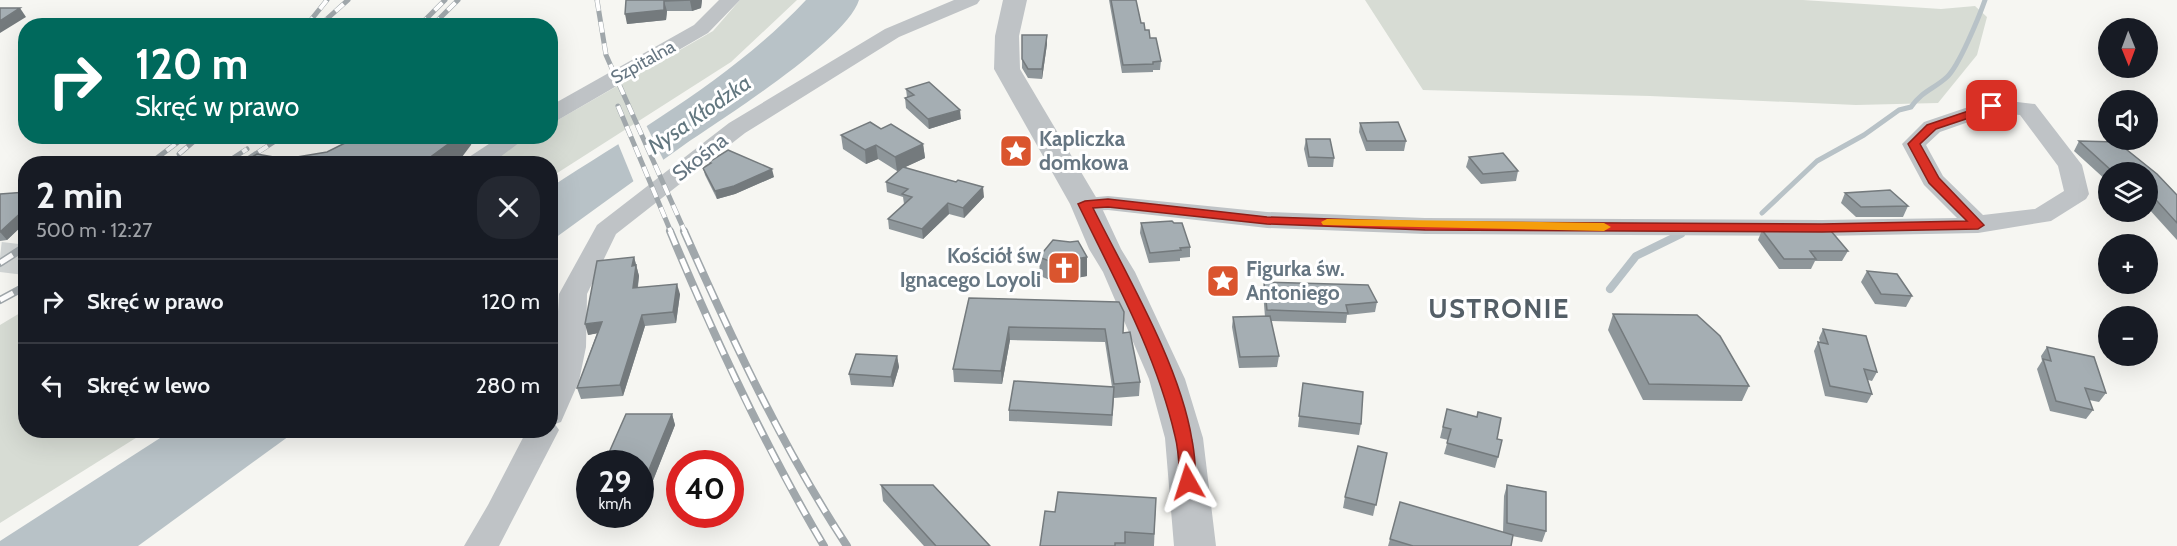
<!DOCTYPE html>
<html lang="pl">
<meta charset="utf-8">
<style>
:root{--surface:#171b24;--page:#242831;--text:#f1f3f6;--muted:#9ea1a6;--line:#363941}
body{margin:0;font-family:Cabin,sans-serif;background:var(--page);color:var(--text);height:100vh;display:flex;flex-direction:column;font-size:22px;white-space:nowrap}
*{box-sizing:border-box;margin:0}
p{font-size:20px;color:var(--muted)}
.icon{flex:none;width:33px;height:33px;fill:none;stroke:currentColor;stroke-width:2;stroke-linecap:round;stroke-linejoin:round}
.map{position:relative;flex:1;overflow:hidden}
.panel{position:absolute;left:18px;top:156px;width:540px;height:282px;display:flex;flex-direction:column;background:var(--surface);border-radius:24px;box-shadow:0 6px 24px #0002}
.panel>*{flex:none}
.guide{position:absolute;left:18px;top:18px;width:540px;height:126px;border-radius:24px;box-shadow:0 6px 24px #0002;background:#00695c;color:#fff;overflow:hidden}
.needle{width:39px;rotate:179deg}
.buttons{position:absolute;left:2098px;top:18px;display:grid;gap:12px}
.buttons a{display:grid;place-items:center;width:60px;height:60px;border-radius:50%;background:var(--surface);box-shadow:0 6px 24px #0002;font-size:30px}
.speed{position:absolute;left:576px;top:450px;display:flex;gap:12px;font-size:30px;font-weight:700;text-align:center}
.speed>*{display:grid;place-content:center;width:78px;height:78px;border-radius:50%;background:var(--surface);box-shadow:0 6px 24px #0002;line-height:1}
.speed small{font-size:15px;font-weight:400}
.speed .limit{border:9px solid #d22;background:#fff;color:#111}
.pin{position:absolute;display:grid;place-items:center;width:51px;height:51px;color:#fff;margin:-26px;border-radius:12px;box-shadow:0 3px 9px #0006}
.me{position:absolute;width:66px;margin:-33px;rotate:354deg;stroke-linejoin:round;filter:drop-shadow(0 0 4px #0008)}
.turn{display:flex;align-items:center;gap:21px;height:126px;padding:0 18px;font-size:27px}
.turn .icon{width:78px;height:78px;stroke-width:2.5}
.turn b{display:block;font-size:42px;line-height:51px}
.round{display:grid;place-items:center;flex:none;width:63px;height:63px;border-radius:24px;background:var(--page)}
.overview{display:flex;align-items:center;justify-content:space-between;height:102px;padding:0 18px}
h1{font-size:36px;font-weight:700;line-height:45px}
ul{padding:0;list-style:none}
li{display:flex;align-items:center;gap:18px;height:84px;padding:0 18px;border-top:2px solid var(--line)}
li div{flex:1}
li b{display:block;font-size:22px}
li em{font-style:normal}
.map>svg:first-child{display:block}
.green{fill:#d7dcd4}
.water{fill:#b8c2c7}
.pier{fill:#f6f6f2}
.lines{fill:none;stroke-linecap:round;stroke-linejoin:round}
.stream-far1{stroke:#b8c2c7;stroke-width:5}
.stream{stroke:#b8c2c7;stroke-width:8}
.minor-tunnel{stroke:#d2d6d6;stroke-width:30;stroke-dasharray:30 15;stroke-linecap:butt}
.minor{fill:#bfc3c6;fill-rule:evenodd}
.tertiary{fill:#bfc3c6;fill-rule:evenodd}
.rail-far1-casing{stroke:#a0a7ab;stroke-width:5}
.rail-casing{stroke:#a0a7ab;stroke-width:8}
.rail-far1{stroke:#fff;stroke-width:4;stroke-dasharray:11;stroke-linecap:butt}
.rail{stroke:#fff;stroke-width:5;stroke-dasharray:15;stroke-linecap:butt}
.wall{fill:#8e969a}
.shaded-wall{fill:#747a7d}
.building{fill:#a5aeb3;stroke:#747a7d;stroke-width:1.5}
.route{fill:#d93025;stroke:#8d1f18;stroke-width:1.5}
.slow{fill:#f59e0b}
.labels{text-anchor:middle;stroke-width:6;stroke-linejoin:round;paint-order:stroke}
.far-street-label{font-size:18px;fill:#667682;stroke:#fff}
.poi-label{font-size:21px;font-weight:bold;fill:#667682;stroke:#fff;text-anchor:start}
.street-label{font-size:21px;fill:#667682;stroke:#fff}
.water-label{font-size:22px;font-style:italic;fill:#62777f;stroke:#fff}
.district-label{font-size:27px;font-weight:bold;letter-spacing:1.5px;fill:#545f67;stroke:#fff}
</style>
<div class="map">
<svg width="2177" height="546" viewBox="0 0 2177 546">
<rect width="100%" height="100%" fill="#f6f6f2"/>
<g class="green">
<path d="M740 0H797L731 62 551 177 550 164H482L529 137 550 136 551 124 713 31Z"/>
<path d="M1365 0H1803L1941 9 1975 6 1987 17 1977 55 1938 103 1856 105 1650 96 1423 90Z"/>
<path d="M25 310 26 430 147 431 0 523V325Z"/>
</g>
<g class="water">
<path d="M806 0H859C847 40 722 119 684 145 639 177 595 209 551 241V187C639 130 734 77 806 0Z"/>
<path d="M171 431H296L138 546H0V541Z"/>
</g>
<path class="pier" d="M645 123 665 163 635 185 617 141Z"/>
<g class="lines">
<path class="stream-far1" d="M1762 213 1817 161 1864 135 1899 110 1911 107C1922 91 1934 89 1947 77 1959 66 1979 17 1985 0"/>
<path class="stream" d="M1610 289 1636 256 1681 234"/>
<path class="minor-tunnel" d="M0 257 26 260"/>
<g class="minor">
<path d="M719 0H740L708 33 558 120 550 122V106L694 25Z"/>
<path d="M954 0H980L977 4 899 37 745 133 616 234 587 294 586 347 579 381 561 422 555 424 559 430 499 546H464L488 505 527 430H550V374L556 347 559 294 597 225 729 123 885 29Z"/>
<path d="M1992 99 2035 104 2082 165 2089 194 2086 199 2051 221 1978 233 1822 236 1425 234 1267 228 1108 210 1085 211 1076 209 1073 204 1076 199 1108 196 1267 212 1425 218 1822 220 1957 218 1924 185 1902 144 1924 122ZM1994 113 2020 115 2058 166 2064 191 2035 209 1983 215 1943 176 1926 145 1940 132Z"/>
<path d="M501 136H528L491 164H462L466 159Z"/>
</g>
<path class="tertiary" d="M1003 0H1027L1019 36 1020 69 1100 204 1121 249 1135 272 1185 379 1203 438 1216 546H1174L1165 438 1149 379 1103 272 1089 249 1070 204 994 69 995 36Z"/>
<g class="rail-far1-casing">
<g id="rail-far1">
<path d="M597 0 606 55 685 232"/>
<path d="M306 26 327 0"/>
<path d="M319 26 348 0"/>
<path d="M419 26 445 0"/>
<path d="M432 26 458 0"/>
<path d="M618 106 671 232"/>
<path d="M179 154 200 136"/>
<path d="M149 164 186 136"/>
<path d="M224 164 247 149"/>
<path d="M240 164 283 136"/>
</g>
</g>
<g class="rail-casing">
<g id="rail">
<path d="M670 231C715 339 764 445 824 546"/>
<path d="M684 231C733 341 781 445 847 546"/>
<path d="M0 263 26 246"/>
<path d="M0 300 26 286"/>
</g>
</g>
<use href="#rail-far1" class="rail-far1"/>
<use href="#rail" class="rail"/>
</g>
<g class="wall">
<path d="M626 0H702L701 8 692 11H667L666 20 627 24Z"/>
<path d="M1109 0H1136L1141 23 1150 38 1161 61 1160 70H1153V72L1122 73Z"/>
<path d="M1047 35V44L1042 79 1028 78 1022 68V59Z"/>
<path d="M906 89 961 119 929 129 906 108 905 98 907 97Z"/>
<path d="M1360 123 1406 141 1404 151H1366L1359 132Z"/>
<path d="M881 129 923 144 925 158 905 167 984 197 964 218 949 214 923 239 889 229 888 219 904 204 903 197 887 192 886 182 900 170 897 171 878 159 866 164 843 149 841 135Z"/>
<path d="M1306 139 1334 158 1333 167H1308L1304 149Z"/>
<path d="M2079 141 2117 142 2157 174 2177 195V240L2148 208V172H2109V181H2107L2074 151Z"/>
<path d="M1469 157 1518 171 1516 181 1481 184 1466 167Z"/>
<path d="M709 162 774 177 735 194 717 199 705 175 703 168 709 164Z"/>
<path d="M26 192V222L7 240 0 241V194Z"/>
<path d="M1845 193 1908 206 1903 217H1856L1841 203Z"/>
<path d="M1141 223 1190 247V257L1180 258V261L1149 263 1140 233Z"/>
<path d="M1762 230 1848 251 1842 261H1815L1811 269H1779L1758 240Z"/>
<path d="M634 257 639 276 638 287 680 294 676 323 645 326 623 396 581 399 577 388 597 333 588 335Z"/>
<path d="M1039 257 1087 276 1055 282 1040 276Z"/>
<path d="M1867 271 1912 296 1906 307 1875 304 1861 282Z"/>
<path d="M1264 282 1377 302 1375 312 1347 315 1346 323 1271 321 1279 356 1277 367 1239 368 1232 327 1233 317H1265L1263 292Z"/>
<path d="M969 298 1123 333 1140 382 1139 396 1114 398 1112 426 1009 421V410L1112 387 1105 342 1010 340 1002 384 954 382 953 369Z"/>
<path d="M1613 314 1749 386 1742 401 1643 400 1608 330Z"/>
<path d="M1823 329 1877 372 1872 381 1868 380 1872 394 1867 403 1825 396 1814 351 1818 342H1820L1819 338Z"/>
<path d="M2047 347 2106 393 2099 402 2089 400 2093 410 2086 419 2050 411 2037 369 2042 361 2041 356Z"/>
<path d="M897 356 899 367 893 387 851 385 849 374Z"/>
<path d="M1303 383 1361 424 1359 435 1298 427Z"/>
<path d="M1447 409 1497 439 1498 457 1495 468 1444 454 1448 440 1440 438Z"/>
<path d="M672 414 675 425 652 483H640V464Z"/>
<path d="M1387 453 1373 516 1343 508 1345 497Z"/>
<path d="M881 485 990 546H924L883 501Z"/>
<path d="M1507 485 1546 531 1542 542 1512 536 1511 546H1388L1390 539 1503 533 1504 496Z"/>
<path d="M1156 498 1154 546H1040Z"/>
</g>
<g class="shaded-wall">
<path d="M692 0H702L701 8 692 11 690 1Z"/>
<path d="M664 1 667 11 666 20 627 24 625 14Z"/>
<path d="M20 8 26 17 0 33V21Z"/>
<path d="M1047 35V44L1042 79V69Z"/>
<path d="M553 79 556 88 550 91V80Z"/>
<path d="M960 110 961 119 929 129 928 119Z"/>
<path d="M35 136H78L76 138 38 142Z"/>
<path d="M458 136H474L471 145 462 157 453 164H419Z"/>
<path d="M923 144 925 158 897 171 895 157Z"/>
<path d="M876 145 878 159 866 164 865 150Z"/>
<path d="M772 169 774 177 735 194 717 199 715 191Z"/>
<path d="M983 187 984 197 964 218 963 208Z"/>
<path d="M948 203 949 214 923 239 922 229Z"/>
<path d="M26 208V222L7 240 0 232Z"/>
<path d="M634 257 639 276 636 298 633 288 632 266Z"/>
<path d="M1087 257V276L1055 282 1054 263Z"/>
<path d="M677 284 680 294 676 323 673 312Z"/>
<path d="M642 315 645 326 623 396 620 385Z"/>
<path d="M602 322 605 332 588 335 585 324Z"/>
<path d="M1009 327 1010 340 1002 384 1001 371Z"/>
<path d="M897 356 899 367 893 387 891 377Z"/>
<path d="M672 414 675 425 652 483 648 472Z"/>
</g>
<g class="building">
<path d="M626 0H692L664 1V10L625 14Z"/>
<path d="M1111 0H1136L1141 23H1144L1145 30H1149L1150 38H1156L1161 61 1153 62V64L1123 65Z"/>
<path d="M0 8H20L0 21Z"/>
<path d="M126 19V26H94Z"/>
<path d="M1022 35H1047L1042 69H1028L1022 59Z"/>
<path d="M929 82 960 110 928 119 905 98 914 95 906 89Z"/>
<path d="M870 122 881 129 891 124 923 144 895 157 876 145 865 150 841 135Z"/>
<path d="M1398 122 1406 141H1367L1360 123Z"/>
<path d="M359 136H458L455 139 429 158 419 164H240L257 154 285 159 327 152Z"/>
<path d="M1306 139H1330L1334 158 1309 157Z"/>
<path d="M2079 141 2117 142 2157 174 2177 195V223L2148 191V172H2113Z"/>
<path d="M728 150 772 169 734 186 715 191 703 168 711 163 709 162Z"/>
<path d="M1503 153 1518 171 1483 174 1469 157Z"/>
<path d="M903 167 956 182 958 180 983 187 963 208 948 203 922 229 888 219 912 197 902 194 908 189 886 182Z"/>
<path d="M1890 190 1908 206 1861 207 1845 193Z"/>
<path d="M26 192V208L0 232V194Z"/>
<path d="M1172 221 1174 223H1182L1190 247 1180 248 1181 250 1150 253 1141 223Z"/>
<path d="M1762 230 1831 231 1848 251H1810L1816 259H1784Z"/>
<path d="M1053 240 1070 242 1078 241 1087 257 1054 263 1039 257Z"/>
<path d="M634 257 632 266 636 265 633 288 677 284 673 312 642 315 620 385 577 388 602 322 585 324 597 261Z"/>
<path d="M1867 271 1897 274 1912 296 1881 294Z"/>
<path d="M1264 282 1368 285 1377 302 1346 305 1348 313 1267 310Z"/>
<path d="M969 298 1119 302 1124 312 1123 333 1130 332 1140 382 1114 384 1105 329 1009 327 1001 371 953 369Z"/>
<path d="M1613 314 1697 315 1720 336 1749 386 1649 384Z"/>
<path d="M1270 316 1279 356 1240 357 1233 317Z"/>
<path d="M1823 329 1866 336 1877 372 1864 369 1872 394 1830 386 1818 342 1828 344Z"/>
<path d="M2047 347 2094 357 2106 393 2085 388 2093 410 2056 401 2043 359 2051 361Z"/>
<path d="M856 354 897 356 891 377 849 374Z"/>
<path d="M1014 381 1114 387 1112 415 1009 410Z"/>
<path d="M1303 383 1363 392 1361 424 1299 416Z"/>
<path d="M1447 409 1477 417 1478 412 1501 418 1497 439 1502 440 1498 457 1447 443 1451 429 1443 427Z"/>
<path d="M626 414H672L648 472H640V464H604Z"/>
<path d="M1358 446 1387 453 1376 505 1345 497Z"/>
<path d="M881 485H933L990 546H936Z"/>
<path d="M1507 485 1546 492V531L1507 523Z"/>
<path d="M1058 492 1156 498 1154 534 1125 532V543H1115V546H1040L1045 511 1055 512Z"/>
<path d="M1400 502 1513 535 1511 546H1413L1390 539Z"/>
</g>
<path class="route" d="M1992 103 1996 104V109L1936 129 1920 144 1939 178 1984 225 1978 229 1822 232 1425 230 1267 224 1108 207 1093 208C1127 276 1180 365 1192 440 1195 454 1195 468 1197 482L1194 486 1188 488 1182 486 1180 482C1179 467 1179 451 1175 436 1156 354 1115 280 1078 204L1085 201 1108 199 1267 217 1425 222 1822 224 1967 221 1929 183 1908 144 1927 125Z"/>
<path class="slow" d="M1327 219 1604 223 1611 227 1604 231 1323 225 1321 222Z"/>
<defs>
<g id="sight-square" transform="scale(1.725)"><rect x="-9" y="-9" width="18" height="18" rx="4" fill="#da552e" stroke="#fff"/><path d="M0-6L1.8-2.2L6-1.7L2.9 1.2L3.7 5.4L0 3.3L-3.7 5.4L-2.9 1.2L-6-1.7L-1.8-2.2Z" fill="#fff"/></g>
<g id="church-square" transform="scale(1.725)"><rect x="-9" y="-9" width="18" height="18" rx="4" fill="#da552e" stroke="#fff"/><path d="M-1.2-6h2.4v3.5h3.3v2.4h-3.3V6h-2.4V-.1h-3.3v-2.4h3.3Z" fill="#fff"/></g>
</defs>
<g fill-rule="evenodd">
<use href="#sight-square" x="1016" y="151"/>
<use href="#church-square" x="1064" y="268"/>
<use href="#sight-square" x="1223" y="281"/>
</g>
<g class="labels">
<g class="far-street-label">
<text transform="translate(643 62) rotate(-29)" y="6">Szpitalna</text>
</g>
<g class="poi-label">
<text x="1039" y="146">Kapliczka<tspan x="1039" dy="24">domkowa</tspan></text>
<text x="1041" y="263" text-anchor="end">Kościół św<tspan x="1041" dy="24">Ignacego Loyoli</tspan></text>
<text x="1246" y="276">Figurka św.<tspan x="1246" dy="24">Antoniego</tspan></text>
</g>
<g class="street-label">
<text transform="translate(700 157) rotate(-38)" y="7">Skośna</text>
</g>
<g class="water-label">
<text transform="translate(699 114) rotate(-35)" y="8">Nysa Kłodzka</text>
</g>
<g class="district-label">
<text x="1499" y="318">USTRONIE</text>
</g>
</g>
</svg>
<div class="buttons">
<a><svg class="needle" viewBox="-14 -14 28 28"><path d="M0-13l5 13h-10z" fill="#e53935"/><path d="M0 13l5-13h-10z" fill="#9ea1a6"/></svg></a>
<a><svg class="icon" aria-label="sound" viewBox="0 0 24 24"><path d="M4 9h4l5-4v14l-5-4H4zM17 9q2 3 0 6"/></svg></a>
<a><svg class="icon" aria-label="layers" viewBox="0 0 24 24"><path d="M12 4l9 5-9 5-9-5zM3 14l9 5 9-5"/></svg></a>
<a>+</a>
<a>−</a>
</div>
<div class="speed"><div>29<small>km/h</small></div><div class="limit">40</div></div>
<div class="pin" style="left:1992px;top:106px;background:#d93025"><svg class="icon" aria-label="arrive" viewBox="0 0 24 24"><path d="M6 21V4h12l-3 4 3 4H6"/></svg></div>
<svg class="me" style="left:1188px;top:482px" viewBox="-20 -20 40 40"><path d="M0-17L14 15 0 8-14 15z" fill="#d93025" stroke="#fff" stroke-width="4"/></svg>
<div class="guide">
<div class="turn"><svg class="icon" aria-label="right" viewBox="0 0 24 24"><path d="M7 20v-9h11M14 6l5 5-5 5"/></svg><div><b>120 m</b>Skręć w prawo</div></div>
</div>
<section class="panel">
<div class="overview"><div><h1>2 min</h1><p>500 m · 12:27</p></div><a class="round"><svg class="icon" aria-label="close" viewBox="0 0 24 24"><path d="M6 6l12 12M18 6L6 18"/></svg></a></div>
<ul>
<li><svg class="icon" aria-label="right" viewBox="0 0 24 24"><path d="M7 20v-9h11M14 6l5 5-5 5"/></svg><div><b>Skręć w prawo</b></div><em>120 m</em></li>
<li><svg class="icon" aria-label="left" viewBox="0 0 24 24"><path d="M17 20v-9H6M10 6l-5 5 5 5"/></svg><div><b>Skręć w lewo</b></div><em>280 m</em></li>
</ul>
</section>
</div>
